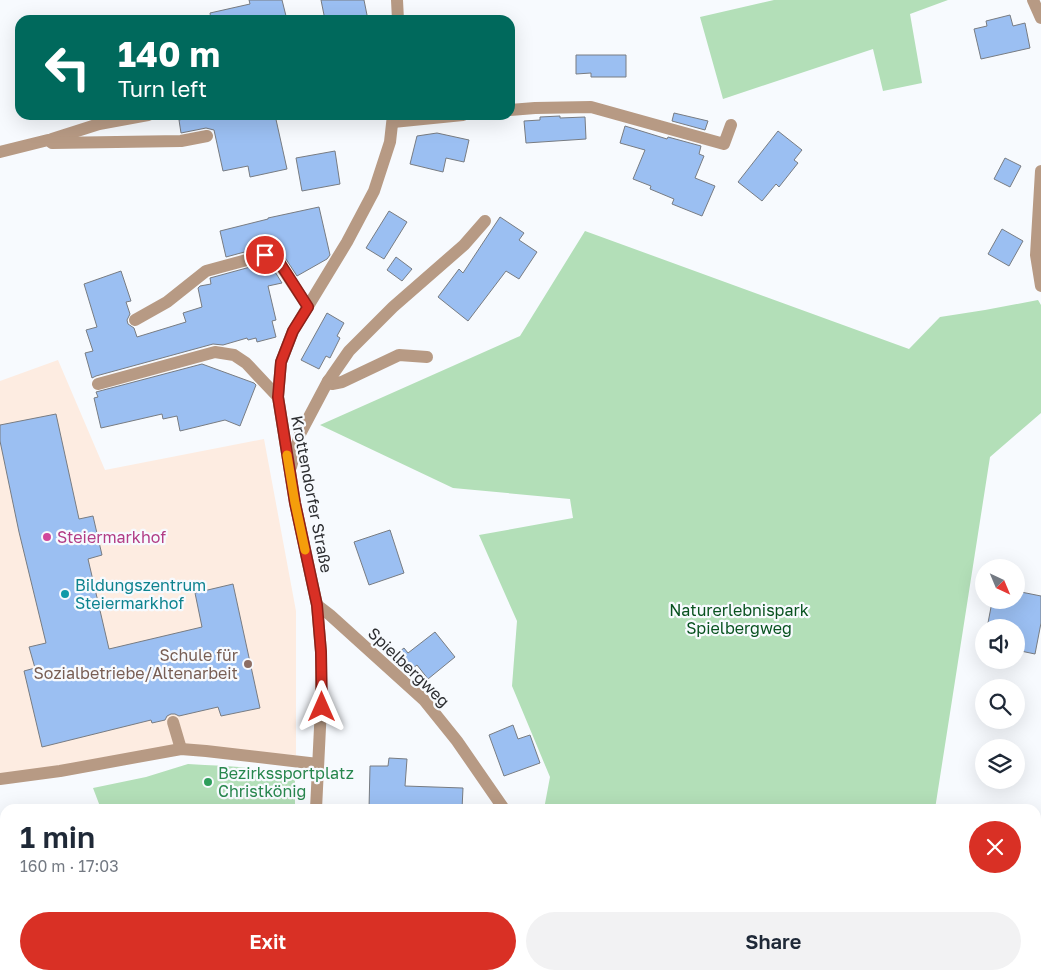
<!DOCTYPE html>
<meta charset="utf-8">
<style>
:root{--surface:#fff;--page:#f2f2f3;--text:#1f2937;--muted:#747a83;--accent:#d93025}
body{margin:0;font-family:"Golos Text",sans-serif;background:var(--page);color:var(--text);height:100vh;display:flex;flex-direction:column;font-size:19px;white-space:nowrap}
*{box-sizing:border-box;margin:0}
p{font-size:16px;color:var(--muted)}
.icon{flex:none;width:28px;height:28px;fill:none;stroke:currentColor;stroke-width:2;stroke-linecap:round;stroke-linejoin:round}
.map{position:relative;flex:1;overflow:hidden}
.details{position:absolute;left:0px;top:804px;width:1041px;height:176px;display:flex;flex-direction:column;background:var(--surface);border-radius:15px 15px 0 0;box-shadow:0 5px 20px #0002}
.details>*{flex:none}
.banner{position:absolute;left:15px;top:15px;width:500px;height:105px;border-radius:15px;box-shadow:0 5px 20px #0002;background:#00695c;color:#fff;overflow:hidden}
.needle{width:32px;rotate:136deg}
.tools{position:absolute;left:975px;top:559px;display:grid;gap:10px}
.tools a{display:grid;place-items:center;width:50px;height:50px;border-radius:50%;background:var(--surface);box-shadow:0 5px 20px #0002;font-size:25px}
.pin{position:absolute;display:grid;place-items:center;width:42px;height:42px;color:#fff;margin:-21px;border:2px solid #fff;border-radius:50%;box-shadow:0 1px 5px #0007}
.me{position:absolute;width:55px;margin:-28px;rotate:0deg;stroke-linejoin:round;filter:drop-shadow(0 0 4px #0008)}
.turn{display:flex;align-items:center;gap:18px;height:105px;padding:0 20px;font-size:22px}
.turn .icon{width:65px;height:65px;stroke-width:2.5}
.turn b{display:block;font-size:35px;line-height:42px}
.round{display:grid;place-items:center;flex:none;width:52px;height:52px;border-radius:26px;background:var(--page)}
.head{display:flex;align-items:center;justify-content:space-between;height:85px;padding:0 20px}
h1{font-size:30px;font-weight:600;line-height:38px}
.primary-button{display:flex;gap:10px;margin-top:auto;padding:10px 20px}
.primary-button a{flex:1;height:58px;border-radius:30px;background:var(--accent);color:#fff;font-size:20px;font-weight:600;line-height:58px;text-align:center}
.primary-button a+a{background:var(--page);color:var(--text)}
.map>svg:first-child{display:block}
.education{fill:#fdece1}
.green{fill:#b3dfb8}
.building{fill:#9bbff2;stroke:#787c82}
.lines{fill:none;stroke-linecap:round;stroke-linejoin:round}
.minor{stroke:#b79a84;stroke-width:12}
.route-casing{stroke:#8d1f18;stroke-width:12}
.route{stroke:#d93025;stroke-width:9}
.slow{stroke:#f59e0b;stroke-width:9}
.hotel-dot{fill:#d1479c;stroke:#f7fafe;stroke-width:2}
.culture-dot{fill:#0f9aa8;stroke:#f7fafe;stroke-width:2}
.education-dot{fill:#8d6e63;stroke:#f7fafe;stroke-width:2}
.leisure-dot{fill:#2e9e5b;stroke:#f7fafe;stroke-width:2}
.labels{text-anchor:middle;stroke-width:4.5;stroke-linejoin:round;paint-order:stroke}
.street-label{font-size:16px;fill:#2d2e31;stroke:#f7fafe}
.hotel-label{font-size:16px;fill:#b23c85;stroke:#f7fafe;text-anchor:start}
.culture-label{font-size:16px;fill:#0d838f;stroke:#f7fafe;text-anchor:start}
.park-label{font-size:16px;fill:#08521f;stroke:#f7fafe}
.education-label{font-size:16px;fill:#785e54;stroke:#f7fafe;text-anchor:end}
.leisure-label{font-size:16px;fill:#27864d;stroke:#f7fafe;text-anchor:start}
</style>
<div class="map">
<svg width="1041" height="979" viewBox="0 0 1041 979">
<rect width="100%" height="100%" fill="#f7fafe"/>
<path class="education" d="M58 360 105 470 264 439 296 611V755L206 751 0 779V381Z"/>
<g class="green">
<path d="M774 0H948L910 14 922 83 883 91 873 49 723 99 700 17Z"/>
<path d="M585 231 909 349 940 317 985 310 1038 300 1041 305V413L990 457 935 809H544L550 777 512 686 517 621 479 535 573 518 570 499 453 488 320 425 520 336Z"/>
<path d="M188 764C223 766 261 767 295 776V809H101L93 788 146 777Z"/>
<path d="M633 975H909L908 979H636Z"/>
</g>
<g class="building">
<path d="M249 0H282L287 20H211L210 13 250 4Z"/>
<path d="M321 0H364L368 20H325Z"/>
<path d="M1010 15 1013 26 1025 23 1030 48 981 59 974 29 987 26 986 21Z"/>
<path d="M576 55H626V77H591V73L576 74Z"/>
<path d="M674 113 708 121 705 130 672 121Z"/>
<path d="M202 115H275L287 169 250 177 248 166 223 171 214 130 206 128 181 133 179 120Z"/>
<path d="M560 116V118L585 117 586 139 526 143 524 121 540 120V117Z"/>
<path d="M625 126 667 139 668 137 701 146 699 154 704 156 695 178 715 186 702 216 672 204 674 199 650 189 651 186 633 179 645 150 620 143Z"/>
<path d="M778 131 802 150 794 160 798 163 779 187 776 184 762 201 738 182Z"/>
<path d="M437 133 469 140 464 162 446 158 443 172 410 164 417 136Z"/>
<path d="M335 151 340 184 302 191 296 158Z"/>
<path d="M1005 158 1021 166 1010 187 994 179Z"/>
<path d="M319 207 330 255 327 259 297 276 282 253 277 249 263 247 226 257 220 231 268 219V218Z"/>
<path d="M389 211 407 222 384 259 366 248Z"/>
<path d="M500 217 524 233 519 240 537 252 519 279 506 271 468 321 438 297 459 269 463 273Z"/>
<path d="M1002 229 1023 241 1009 266 988 254Z"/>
<path d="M396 257 412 269 402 281 387 270Z"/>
<path d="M265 263 270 264 282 283 268 286 276 320 272 321 276 337 257 342 256 338 248 340 247 338 223 345 213 344 96 376 92 378 85 353 93 351 86 330 97 327 84 284 121 271 131 301 126 302 130 314 127 320 128 324 134 328 137 337 186 322 183 313 202 307 198 288 200 286 211 284 210 278Z"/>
<path d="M327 313 344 323 337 336 340 338 330 358 326 356 319 369 301 360Z"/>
<path d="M202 364 254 383 256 385 240 426 225 420 180 431 177 416 163 419 162 414 101 428 94 398 98 397 96 392Z"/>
<path d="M56 414 79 519 93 516 102 555 88 559 109 649 202 627 195 593 233 584 260 708 221 716 218 707 179 716 175 714H171L167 716 165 720 152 723 151 720 42 747 24 671 35 668 29 647 46 643 19 532 0 441V425Z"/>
<path d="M390 530 404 573 369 585 354 542Z"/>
<path d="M1016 591 1041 596V623L1035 654 1016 650V628H987L992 602 1002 604 1003 600H1016Z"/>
<path d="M435 632 455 657 428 679 417 665 406 673 391 658 404 648 408 653Z"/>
<path d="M513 725 518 739 530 735 540 763 504 776 489 735Z"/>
<path d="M389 758 407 759 405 786 463 788 462 809H369L370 766H388Z"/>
</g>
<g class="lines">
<g class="minor">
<path d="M397 0 398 20"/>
<path d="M1033 0 1041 18"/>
<path d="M510 110 535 108 591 107 724 144 731 125"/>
<path d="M393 122 463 115"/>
<path d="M52 139 99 124 148 115"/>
<path d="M0 152 48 140 52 143 181 141 207 136"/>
<path d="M1041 171 1036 255 1041 286"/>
<path d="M135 320 167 302 206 271 265 255 275 257 308 307"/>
<path d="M328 381 332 384 342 382 399 355 427 357"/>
<path d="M98 384 215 352 234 355 246 363 278 397"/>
<path d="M291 467 300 434 328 381 331 377 349 351 393 307 464 245 485 221"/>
<path d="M317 605 330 615 424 700 457 741 504 809"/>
<path d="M173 722 181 749"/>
<path d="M0 779 60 771 181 749 206 751 318 764"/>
<path d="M316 809 321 707V652L317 605 295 503 278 397 281 362 293 331 347 242 374 191 390 142 393 115"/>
<path d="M1036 950 1041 948"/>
<path d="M618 975 623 979"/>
<path d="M313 979V975"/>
<path d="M975 979 984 975"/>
</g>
</g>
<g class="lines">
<g class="route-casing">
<path id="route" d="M265 255 276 257 308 307 293 331 281 362 278 397 295 503 317 605 321 652 322 707"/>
</g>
<use href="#route" class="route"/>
<path class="slow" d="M287 455 295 503 305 550"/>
</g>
<circle class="hotel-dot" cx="47" cy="537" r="5"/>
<circle class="culture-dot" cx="65" cy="594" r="5"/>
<circle class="education-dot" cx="248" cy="664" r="5"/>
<circle class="leisure-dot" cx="208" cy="782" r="5"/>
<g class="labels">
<g class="street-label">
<text transform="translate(312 494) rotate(79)" y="6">Krottendorfer Straße</text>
<text transform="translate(409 667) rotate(44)" y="6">Spielbergweg</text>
</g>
<g class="hotel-label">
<text x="57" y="543">Steiermarkhof</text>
</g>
<g class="culture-label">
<text x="75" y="591">Bildungszentrum<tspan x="75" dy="18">Steiermarkhof</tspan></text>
</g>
<g class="park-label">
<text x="739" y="616">Naturerlebnispark<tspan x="739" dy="18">Spielbergweg</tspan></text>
</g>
<g class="education-label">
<text x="238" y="661">Schule für<tspan x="238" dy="18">Sozialbetriebe/Altenarbeit</tspan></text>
</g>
<g class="leisure-label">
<text x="218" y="779">Bezirkssportplatz<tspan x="218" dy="18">Christkönig</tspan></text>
</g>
</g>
</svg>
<div class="tools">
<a><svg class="needle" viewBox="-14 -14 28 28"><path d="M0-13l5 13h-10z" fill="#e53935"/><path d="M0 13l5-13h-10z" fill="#747a83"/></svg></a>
<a><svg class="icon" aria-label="sound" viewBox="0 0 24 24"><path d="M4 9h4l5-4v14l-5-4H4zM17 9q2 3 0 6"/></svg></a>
<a><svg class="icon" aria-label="search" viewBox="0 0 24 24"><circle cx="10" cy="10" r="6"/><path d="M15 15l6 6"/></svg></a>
<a><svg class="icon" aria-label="layers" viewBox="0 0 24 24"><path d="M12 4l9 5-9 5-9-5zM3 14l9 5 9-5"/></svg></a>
</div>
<div class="pin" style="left:265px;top:255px;background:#d93025"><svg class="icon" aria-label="arrive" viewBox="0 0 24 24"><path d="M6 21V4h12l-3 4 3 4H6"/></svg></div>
<svg class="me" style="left:322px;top:707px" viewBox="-20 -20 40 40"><path d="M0-17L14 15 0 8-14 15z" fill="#d93025" stroke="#fff" stroke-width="4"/></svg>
<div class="banner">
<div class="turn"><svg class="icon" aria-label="left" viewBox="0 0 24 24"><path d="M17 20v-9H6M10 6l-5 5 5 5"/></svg><div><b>140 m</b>Turn left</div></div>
</div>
<section class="details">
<div class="head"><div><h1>1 min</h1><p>160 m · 17:03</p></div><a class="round" style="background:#d93025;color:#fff"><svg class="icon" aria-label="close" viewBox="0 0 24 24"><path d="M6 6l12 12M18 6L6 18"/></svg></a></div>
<div class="primary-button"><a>Exit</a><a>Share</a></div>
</section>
</div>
